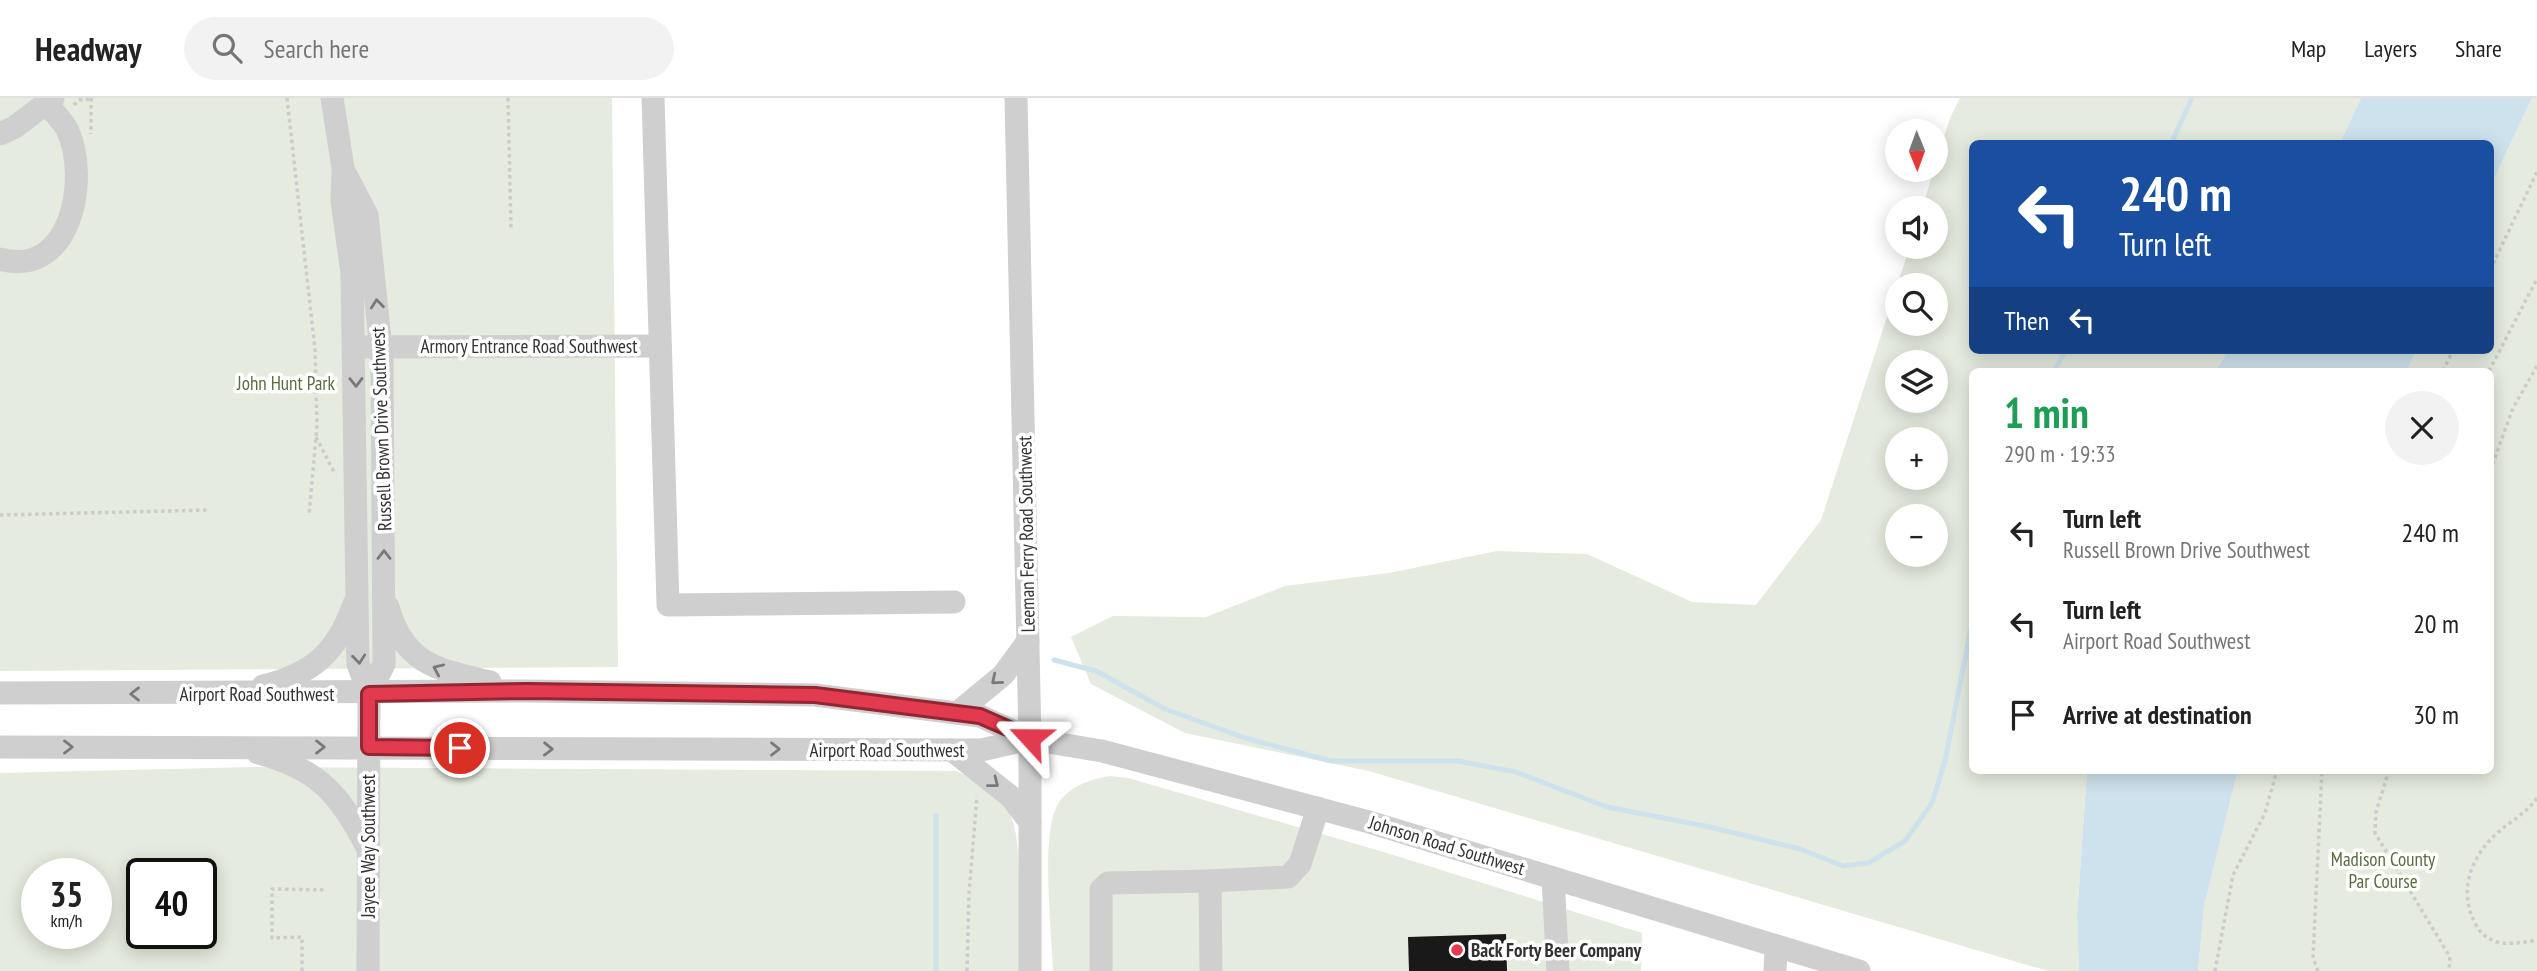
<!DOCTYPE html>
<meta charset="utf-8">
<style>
:root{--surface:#fff;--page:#f2f2f2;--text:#222;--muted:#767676;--line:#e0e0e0}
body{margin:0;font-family:"PT Sans Narrow",sans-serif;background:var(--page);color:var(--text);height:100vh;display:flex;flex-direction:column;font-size:26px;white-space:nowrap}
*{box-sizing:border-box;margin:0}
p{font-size:23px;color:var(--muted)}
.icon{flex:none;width:38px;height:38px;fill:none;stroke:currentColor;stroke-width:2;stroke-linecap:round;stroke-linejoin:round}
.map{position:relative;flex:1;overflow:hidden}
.details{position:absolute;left:1969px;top:270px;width:525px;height:406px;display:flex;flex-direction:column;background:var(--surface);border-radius:10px;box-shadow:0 4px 18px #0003}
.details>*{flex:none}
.hud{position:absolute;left:1969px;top:42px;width:525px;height:214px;border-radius:10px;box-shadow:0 4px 18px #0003;background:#1a4fa0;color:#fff;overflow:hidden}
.needle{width:46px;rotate:179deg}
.tools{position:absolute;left:1885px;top:21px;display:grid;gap:14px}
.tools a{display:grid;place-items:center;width:63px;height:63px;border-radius:50%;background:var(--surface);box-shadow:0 4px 18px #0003;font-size:35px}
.speed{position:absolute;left:21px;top:760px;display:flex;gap:14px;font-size:35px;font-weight:700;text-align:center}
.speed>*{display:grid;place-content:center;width:91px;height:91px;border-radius:50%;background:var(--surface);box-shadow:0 4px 18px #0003;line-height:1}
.speed small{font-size:18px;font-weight:400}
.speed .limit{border:4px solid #111;border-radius:10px;background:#fff;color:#111}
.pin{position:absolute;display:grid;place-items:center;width:60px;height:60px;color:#fff;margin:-30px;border:4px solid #fff;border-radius:50%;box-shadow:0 2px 7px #0007}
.me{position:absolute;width:77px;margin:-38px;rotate:294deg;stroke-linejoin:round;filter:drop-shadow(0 0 5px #0008)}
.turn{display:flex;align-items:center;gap:24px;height:147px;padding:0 35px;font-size:32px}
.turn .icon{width:91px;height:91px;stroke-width:2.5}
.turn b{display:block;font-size:49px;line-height:60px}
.then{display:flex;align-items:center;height:66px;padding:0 35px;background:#0003;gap:14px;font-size:26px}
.round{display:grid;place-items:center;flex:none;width:74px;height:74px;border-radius:37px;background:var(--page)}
.head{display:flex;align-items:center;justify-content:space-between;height:119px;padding:0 35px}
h1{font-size:42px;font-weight:700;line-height:52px;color:#1e9e55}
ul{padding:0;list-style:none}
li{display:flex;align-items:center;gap:21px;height:91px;padding:0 35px}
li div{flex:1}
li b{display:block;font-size:26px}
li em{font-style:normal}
header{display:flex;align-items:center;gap:42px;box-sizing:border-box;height:98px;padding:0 35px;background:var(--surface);border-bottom:2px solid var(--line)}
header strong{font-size:33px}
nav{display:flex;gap:38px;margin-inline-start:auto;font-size:24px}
.search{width:490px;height:63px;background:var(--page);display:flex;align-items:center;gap:18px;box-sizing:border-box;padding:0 24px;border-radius:38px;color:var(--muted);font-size:26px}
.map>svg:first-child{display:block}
.green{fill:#e5ebde;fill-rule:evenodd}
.water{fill:#cee2ed}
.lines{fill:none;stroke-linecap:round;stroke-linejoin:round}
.stream{stroke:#cee2ed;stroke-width:5}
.building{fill:#191919}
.path{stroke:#ccc;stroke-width:3.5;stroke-dasharray:3.5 3.5;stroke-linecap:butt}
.minor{stroke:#cfcfcf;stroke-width:23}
.oneway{stroke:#797979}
.route-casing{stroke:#932633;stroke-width:18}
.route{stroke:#e23a4e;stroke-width:12}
.poi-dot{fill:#e23a4e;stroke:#fff;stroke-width:2.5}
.labels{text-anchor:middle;stroke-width:7;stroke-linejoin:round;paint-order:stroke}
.street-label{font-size:19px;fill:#323232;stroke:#fff}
.park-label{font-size:19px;fill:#576d3f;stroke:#fff}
.poi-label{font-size:19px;font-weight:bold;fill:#323232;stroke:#fff;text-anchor:start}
</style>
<header>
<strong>Headway</strong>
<div class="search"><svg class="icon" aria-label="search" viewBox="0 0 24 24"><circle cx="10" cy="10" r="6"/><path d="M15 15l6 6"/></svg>Search here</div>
<nav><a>Map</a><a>Layers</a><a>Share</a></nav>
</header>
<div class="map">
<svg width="2537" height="873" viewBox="0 0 2537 873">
<rect width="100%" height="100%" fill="#fff"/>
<g class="green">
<path d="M0 0H612L618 569 0 573Z"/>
<path d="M1960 0H2361L2340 45 1972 46V252H2228L2216 273H1972V672H2087L2077 818 2079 873H2048L1369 673 1185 635 1091 586 1071 539 1113 518 1206 519 1285 488 1389 475 1497 453 1587 456 1692 504 1756 507 1821 422 1897 188V226H1936V187H1897L1910 149H1936V110H1922L1950 20ZM1897 264H1936V303H1897ZM1897 341H1936V380H1897ZM1897 418H1936V457H1897Z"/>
<path d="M2532 0H2537V873H2198L2204 809 2238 672H2490V273H2407L2416 252H2490V89Z"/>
<path d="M254 669 956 673C1017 697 1018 727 1019 785 1019 815 1020 844 1021 873H0V675ZM37 775H96V835H37ZM142 775H201V835H142Z"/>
<path d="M1110 678 1128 680 1387 755 1642 835 1641 873H1053C1052 834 1040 737 1058 706 1069 688 1091 681 1110 678Z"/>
</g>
<g class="water">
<path d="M2361 0H2532L2490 89V46L2340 45Z"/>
<path d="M2228 252H2416L2407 273H2216Z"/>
<path d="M2087 672H2238L2204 809 2198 873H2079L2077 818Z"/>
</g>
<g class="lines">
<g class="stream">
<path d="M2171 46 2192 0"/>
<path d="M2054 273 2066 252"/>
<path d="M1054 562 1096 573 1165 611 1245 640 1331 663H1458L1516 674 1607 709 1710 729 1800 751 1843 768 1868 765 1905 743 1932 705 1945 663 1972 525"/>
<path d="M936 717V873"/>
</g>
</g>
<path class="building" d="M1506 836 1507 873H1409L1408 839Z"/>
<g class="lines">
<g class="path">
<path d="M91 0V36"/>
<path d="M287 0 315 252 317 327 309 418"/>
<path d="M508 0 511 133"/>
<path d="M74 7 79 2 91 1"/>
<path d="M2490 172 2537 74"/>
<path d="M2443 273 2453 252"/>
<path d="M2489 273 2537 181"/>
<path d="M316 339 335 376"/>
<path d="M2490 373 2513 310 2537 268"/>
<path d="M0 417 209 412"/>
<path d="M2389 672 2376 714 2375 735 2450 859 2449 873"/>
<path d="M2537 700C2526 716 2507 725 2493 739 2468 764 2459 797 2476 827 2490 851 2512 846 2537 842"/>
<path d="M302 873V839L272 840V791L327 792"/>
<path d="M967 873 969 795 977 698"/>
<path d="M2215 873 2233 777 2265 715 2277 672"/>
<path d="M2318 873 2313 860 2322 672"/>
</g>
<g class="minor">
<path d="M332 0 343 70 342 103 352 175 358 566 369 596 368 873"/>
<path d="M653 0 668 507 954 504"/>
<path d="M1016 0 1030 641V873"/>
<path d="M0 36 15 29 53 0"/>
<path d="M344 73 367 117 382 261 384 566 369 596"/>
<path d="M0 161C72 181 90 79 67 31 62 22 53 13 46 6"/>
<path d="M366 249 660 248"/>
<path d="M388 509C404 567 439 572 490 584"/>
<path d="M263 588C313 576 337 554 354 506"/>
<path d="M0 595 527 593 815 597 980 618 1030 641 1102 653 1369 724 1859 873"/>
<path d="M957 615 1003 577 1028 543"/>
<path d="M0 649 981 652 1030 641"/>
<path d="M952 652 1011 699 1030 724"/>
<path d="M258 655C318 671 339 695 367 749"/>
<path d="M1553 780 1558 873"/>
<path d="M1101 873V792L1108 785 1210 783"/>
<path d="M1211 873 1210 783 1288 779 1300 766 1318 710"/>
<path d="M1775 873 1776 848"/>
</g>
</g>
<defs><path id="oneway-chevron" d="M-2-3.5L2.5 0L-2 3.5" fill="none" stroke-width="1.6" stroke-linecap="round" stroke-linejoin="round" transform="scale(1.75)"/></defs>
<g class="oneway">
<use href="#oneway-chevron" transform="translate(377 206) rotate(-96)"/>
<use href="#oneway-chevron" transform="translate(356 284) rotate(89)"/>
<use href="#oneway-chevron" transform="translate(384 457) rotate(-90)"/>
<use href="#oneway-chevron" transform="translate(359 561) rotate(84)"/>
<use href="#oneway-chevron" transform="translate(438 571) rotate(-156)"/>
<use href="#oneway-chevron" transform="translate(996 582) rotate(140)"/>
<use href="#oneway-chevron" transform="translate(135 596) rotate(180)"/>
<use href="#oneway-chevron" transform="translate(68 649)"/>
<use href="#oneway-chevron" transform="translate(320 649)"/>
<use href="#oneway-chevron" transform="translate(548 651) rotate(1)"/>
<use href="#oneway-chevron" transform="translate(775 651)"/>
<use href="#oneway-chevron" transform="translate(994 685) rotate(38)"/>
</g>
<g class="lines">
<g class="route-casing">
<path id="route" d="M460 650 369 649V596L527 593 815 597 980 618 1030 640"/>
</g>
<use href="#route" class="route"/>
</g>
<circle class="poi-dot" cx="1457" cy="852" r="7"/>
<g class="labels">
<g class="street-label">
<text x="529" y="255">Armory Entrance Road Southwest</text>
<text transform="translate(381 331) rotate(-92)" y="7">Russell Brown Drive Southwest</text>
<text transform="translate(1026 436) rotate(-91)" y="7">Leeman Ferry Road Southwest</text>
<text x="257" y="603">Airport Road Southwest</text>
<text x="887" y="659">Airport Road Southwest</text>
<text transform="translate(1447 747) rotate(17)" y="7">Johnson Road Southwest</text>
<text transform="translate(368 748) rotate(-90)" y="7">Jaycee Way Southwest</text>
</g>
<g class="park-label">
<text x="286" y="292">John Hunt Park</text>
<text x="2383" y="768">Madison County<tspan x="2383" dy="22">Par Course</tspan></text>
</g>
<g class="poi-label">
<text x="1471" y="859">Back Forty Beer Company</text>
</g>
</g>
</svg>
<div class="tools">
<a><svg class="needle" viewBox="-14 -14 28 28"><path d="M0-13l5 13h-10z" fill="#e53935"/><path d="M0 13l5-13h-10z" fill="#767676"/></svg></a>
<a><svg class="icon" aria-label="sound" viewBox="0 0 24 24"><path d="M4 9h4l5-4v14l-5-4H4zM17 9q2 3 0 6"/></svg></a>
<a><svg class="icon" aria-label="search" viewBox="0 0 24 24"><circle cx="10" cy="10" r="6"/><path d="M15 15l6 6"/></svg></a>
<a><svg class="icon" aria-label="layers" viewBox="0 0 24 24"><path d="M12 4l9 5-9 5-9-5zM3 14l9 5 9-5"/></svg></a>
<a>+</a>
<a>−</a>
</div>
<div class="speed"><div>35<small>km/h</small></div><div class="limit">40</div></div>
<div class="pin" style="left:460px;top:650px;background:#d93025"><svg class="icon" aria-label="arrive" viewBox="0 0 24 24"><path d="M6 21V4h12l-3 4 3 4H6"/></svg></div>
<svg class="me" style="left:1030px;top:640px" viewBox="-20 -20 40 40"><path d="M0-17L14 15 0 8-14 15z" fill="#e23a4e" stroke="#fff" stroke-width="4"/></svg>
<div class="hud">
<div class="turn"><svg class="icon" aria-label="left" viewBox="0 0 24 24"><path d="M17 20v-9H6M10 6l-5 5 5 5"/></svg><div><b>240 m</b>Turn left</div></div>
<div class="then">Then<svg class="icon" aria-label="left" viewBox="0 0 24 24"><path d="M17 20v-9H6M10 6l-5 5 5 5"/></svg></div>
</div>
<section class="details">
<div class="head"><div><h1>1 min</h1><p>290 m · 19:33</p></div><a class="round"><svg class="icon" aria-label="close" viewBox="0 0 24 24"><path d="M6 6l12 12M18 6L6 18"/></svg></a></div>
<ul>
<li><svg class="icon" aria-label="left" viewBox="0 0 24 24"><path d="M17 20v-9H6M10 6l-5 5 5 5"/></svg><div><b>Turn left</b><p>Russell Brown Drive Southwest</p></div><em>240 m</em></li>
<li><svg class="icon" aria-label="left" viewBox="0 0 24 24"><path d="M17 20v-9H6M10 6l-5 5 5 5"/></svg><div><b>Turn left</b><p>Airport Road Southwest</p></div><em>20 m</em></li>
<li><svg class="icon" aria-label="arrive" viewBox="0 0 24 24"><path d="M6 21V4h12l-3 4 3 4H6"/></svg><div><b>Arrive at destination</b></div><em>30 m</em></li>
</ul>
</section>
</div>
